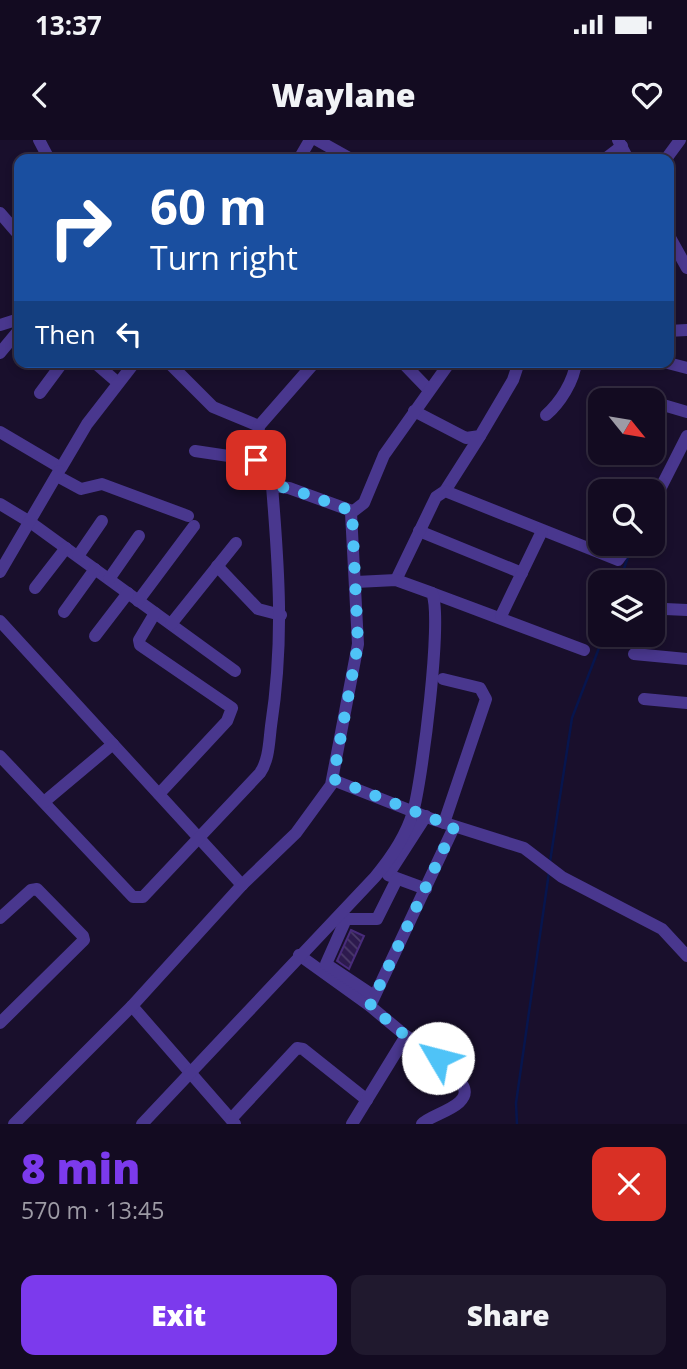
<!DOCTYPE html>
<meta charset="utf-8">
<style>
:root{--surface:#130b21;--page:#20192e;--text:#f1f3f6;--muted:#9d9ba5;--line:#322b3f;--accent:#7c3aed}
body{margin:0;font-family:"Open Sans",sans-serif;background:var(--page);color:var(--text);height:100vh;display:flex;flex-direction:column;font-size:26px;white-space:nowrap}
*{box-sizing:border-box;margin:0}
p{font-size:23px;color:var(--muted)}
.icon{flex:none;width:38px;height:38px;fill:none;stroke:currentColor;stroke-width:2;stroke-linecap:round;stroke-linejoin:round}
.map{position:relative;height:984px;overflow:hidden}
.panel{display:flex;flex-direction:column;background:var(--surface);flex:1}
.panel>*{flex:none}
.hud{position:absolute;left:14px;top:14px;width:660px;height:214px;border-radius:14px;box-shadow:0 4px 10px #0003,0 0 0 2px var(--line);background:#1a4fa0;color:#fff;overflow:hidden}
.needle{width:46px;rotate:120deg}
.buttons{position:absolute;left:588px;top:248px;display:grid;gap:14px}
.buttons a{display:grid;place-items:center;width:77px;height:77px;border-radius:14px;background:var(--surface);box-shadow:0 4px 10px #0003,0 0 0 2px var(--line);font-size:35px}
.pin{position:absolute;display:grid;place-items:center;width:60px;height:60px;color:#fff;margin:-30px;border-radius:14px;box-shadow:0 4px 10px #0006}
.me{position:absolute;width:77px;margin:-38px;rotate:307deg;stroke-linejoin:round;filter:drop-shadow(0 0 5px #0008)}
.turn{display:flex;align-items:center;gap:24px;height:147px;padding:0 21px;font-size:32px}
.turn .icon{width:91px;height:91px;stroke-width:2.5}
.turn b{display:block;font-size:49px;line-height:60px}
.then{display:flex;align-items:center;height:66px;padding:0 21px;background:#0003;gap:14px;font-size:26px}
.round{display:grid;place-items:center;flex:none;width:74px;height:74px;border-radius:14px;background:var(--page)}
.summary{display:flex;align-items:center;justify-content:space-between;height:119px;padding:0 21px}
h1{font-size:42px;font-weight:800;line-height:52px;color:var(--accent)}
.action{display:flex;gap:14px;margin-top:auto;padding:14px 21px}
.action a{flex:1;height:80px;border-radius:14px;background:var(--accent);color:#fff;font-size:28px;font-weight:800;line-height:80px;text-align:center}
.action a+a{background:var(--page);color:var(--text)}
.status{display:flex;justify-content:space-between;align-items:center;height:49px;padding:0 35px;background:var(--surface);direction:ltr}
.status svg{height:19px;fill:currentColor}
header{display:flex;justify-content:space-between;align-items:center;height:91px;padding:0 21px;background:var(--surface);font-size:32px;font-weight:800}
.map>svg:first-child{display:block}
.lines{fill:none;stroke-linecap:round;stroke-linejoin:round}
.stream{stroke:#07154d;stroke-width:2.5}
.building{fill:url(#building-back-hatch);stroke:#482b7b;stroke-width:2}
.minor{stroke:#49378e;stroke-width:12}
.route{stroke:#4fc3f7;stroke-width:12;stroke-dasharray:0 21.6}
</style>
<div class="status"><b>13:37</b><svg viewBox="0 0 49 12"><path d="M0 12V9h3v3zM5 12V6h3v6zM10 12V3h3v9zM15 12V0h3v12zM26 1h20v11H26zM47 4h2v5h-2z"/></svg></div>
<header><svg class="icon" aria-label="back" viewBox="0 0 24 24"><path d="M15 5l-7 7 7 7"/></svg>Waylane<svg class="icon" aria-label="heart" viewBox="0 0 24 24"><path d="M12 20l-8-8c-3-5 5-10 8-4 3-6 11-1 8 4z"/></svg></header>
<div class="map">
<svg width="687" height="984" viewBox="0 0 687 984">
<defs>
<pattern id="building-back-hatch" width="6" height="6" patternUnits="userSpaceOnUse" patternTransform="scale(1.75)"><rect width="6" height="6" fill="#2d1a4e"/><path d="M-1 5l2 2M0 0l6 6M5-1l2 2" fill="none" stroke="#4b3b69"/></pattern>
</defs>
<rect width="100%" height="100%" fill="#190f2c"/>
<g class="lines">
<g class="stream">
<path d="M619 443 628 417"/>
<path d="M550 722 572 578 604 495"/>
<path d="M517 984 516 963 549 732"/>
</g>
</g>
<path class="building" d="M351 790 364 796 349 829 337 821Z"/>
<g class="lines">
<g class="minor">
<path d="M39 0 49 19"/>
<path d="M317 0 351 19"/>
<path d="M618 0 628 19"/>
<path d="M299 19 310 0"/>
<path d="M605 19 622 6"/>
<path d="M666 19 680 0"/>
<path d="M0 73 19 95"/>
<path d="M668 94 687 128"/>
<path d="M0 185 19 179"/>
<path d="M668 191 687 190"/>
<path d="M0 213 19 190"/>
<path d="M94 222 117 242"/>
<path d="M168 222 213 267 259 286"/>
<path d="M315 222 259 286 256 327 272 346 289 348 352 371"/>
<path d="M402 222 429 250"/>
<path d="M664 222 687 228"/>
<path d="M40 253 63 222"/>
<path d="M620 253 647 261"/>
<path d="M653 262 687 272"/>
<path d="M414 271 466 298 480 296 513 240 519 222"/>
<path d="M546 275C560 263 574 241 576 222"/>
<path d="M0 292 61 328 87 284 135 222"/>
<path d="M195 311 256 320"/>
<path d="M57 336 81 349 102 344 188 376"/>
<path d="M445 351 480 296"/>
<path d="M653 363 687 296"/>
<path d="M0 364 30 382 235 531"/>
<path d="M419 391 522 433"/>
<path d="M78 416 102 381"/>
<path d="M217 426 258 469 281 475"/>
<path d="M0 432 59 331"/>
<path d="M109 439 139 396"/>
<path d="M396 440 436 357 445 351 618 420 630 404"/>
<path d="M35 448 66 408"/>
<path d="M432 453 584 510"/>
<path d="M138 461 194 386"/>
<path d="M665 469 687 470"/>
<path d="M64 472 95 429"/>
<path d="M155 473 139 500 140 505 232 568 227 581 159 654"/>
<path d="M501 476 542 391"/>
<path d="M0 481 242 745"/>
<path d="M171 484 236 403"/>
<path d="M95 496 128 453"/>
<path d="M634 514 687 519"/>
<path d="M443 539 480 548 486 559 444 683"/>
<path d="M644 559 687 563"/>
<path d="M0 616 133 757H143L260 633C269 620 269 602 271 586 284 501 279 431 272 346"/>
<path d="M333 640 432 679 524 708 562 737 662 789 687 816"/>
<path d="M44 662 113 604"/>
<path d="M426 676 388 735 426 749"/>
<path d="M0 778 31 750 37 749 83 796 84 800 0 883"/>
<path d="M299 815 370 866"/>
<path d="M374 856 326 824 346 779H377L397 739"/>
<path d="M132 866 235 984"/>
<path d="M406 896 437 913 438 929C444 935 457 937 462 944 476 966 430 974 422 984"/>
<path d="M231 979 297 908 303 909 367 960"/>
<path d="M14 984 132 866 242 745 296 693 331 645 358 504 351 373 364 363 384 315 450 222"/>
<path d="M142 984 375 737C391 718 406 696 413 672 422 641 443 477 432 453L396 440 356 442"/>
<path d="M352 984 406 896 370 866 454 687"/>
</g>
</g>
<g class="lines">
<path class="route" d="M256 320V327L272 346 289 348 352 371 358 504 333 639 454 687 370 866 406 896 434 910 438 918"/>
</g>
</svg>
<div class="buttons">
<a><svg class="needle" viewBox="-14 -14 28 28"><path d="M0-13l5 13h-10z" fill="#e53935"/><path d="M0 13l5-13h-10z" fill="#9d9ba5"/></svg></a>
<a><svg class="icon" aria-label="search" viewBox="0 0 24 24"><circle cx="10" cy="10" r="6"/><path d="M15 15l6 6"/></svg></a>
<a><svg class="icon" aria-label="layers" viewBox="0 0 24 24"><path d="M12 4l9 5-9 5-9-5zM3 14l9 5 9-5"/></svg></a>
</div>
<div class="pin" style="left:256px;top:320px;background:#d93025"><svg class="icon" aria-label="arrive" viewBox="0 0 24 24"><path d="M6 21V4h12l-3 4 3 4H6"/></svg></div>
<svg class="me" style="left:438px;top:918px" viewBox="-20 -20 40 40"><circle r="19" fill="#fff"/><path d="M0-13L10 11 0 6-10 11z" fill="#4fc3f7"/></svg>
<div class="hud">
<div class="turn"><svg class="icon" aria-label="right" viewBox="0 0 24 24"><path d="M7 20v-9h11M14 6l5 5-5 5"/></svg><div><b>60 m</b>Turn right</div></div>
<div class="then">Then<svg class="icon" aria-label="left" viewBox="0 0 24 24"><path d="M17 20v-9H6M10 6l-5 5 5 5"/></svg></div>
</div>
</div>
<section class="panel">
<div class="summary"><div><h1>8 min</h1><p>570 m · 13:45</p></div><a class="round" style="background:#d93025;color:#fff"><svg class="icon" aria-label="close" viewBox="0 0 24 24"><path d="M6 6l12 12M18 6L6 18"/></svg></a></div>
<div class="action"><a>Exit</a><a>Share</a></div>
</section>
